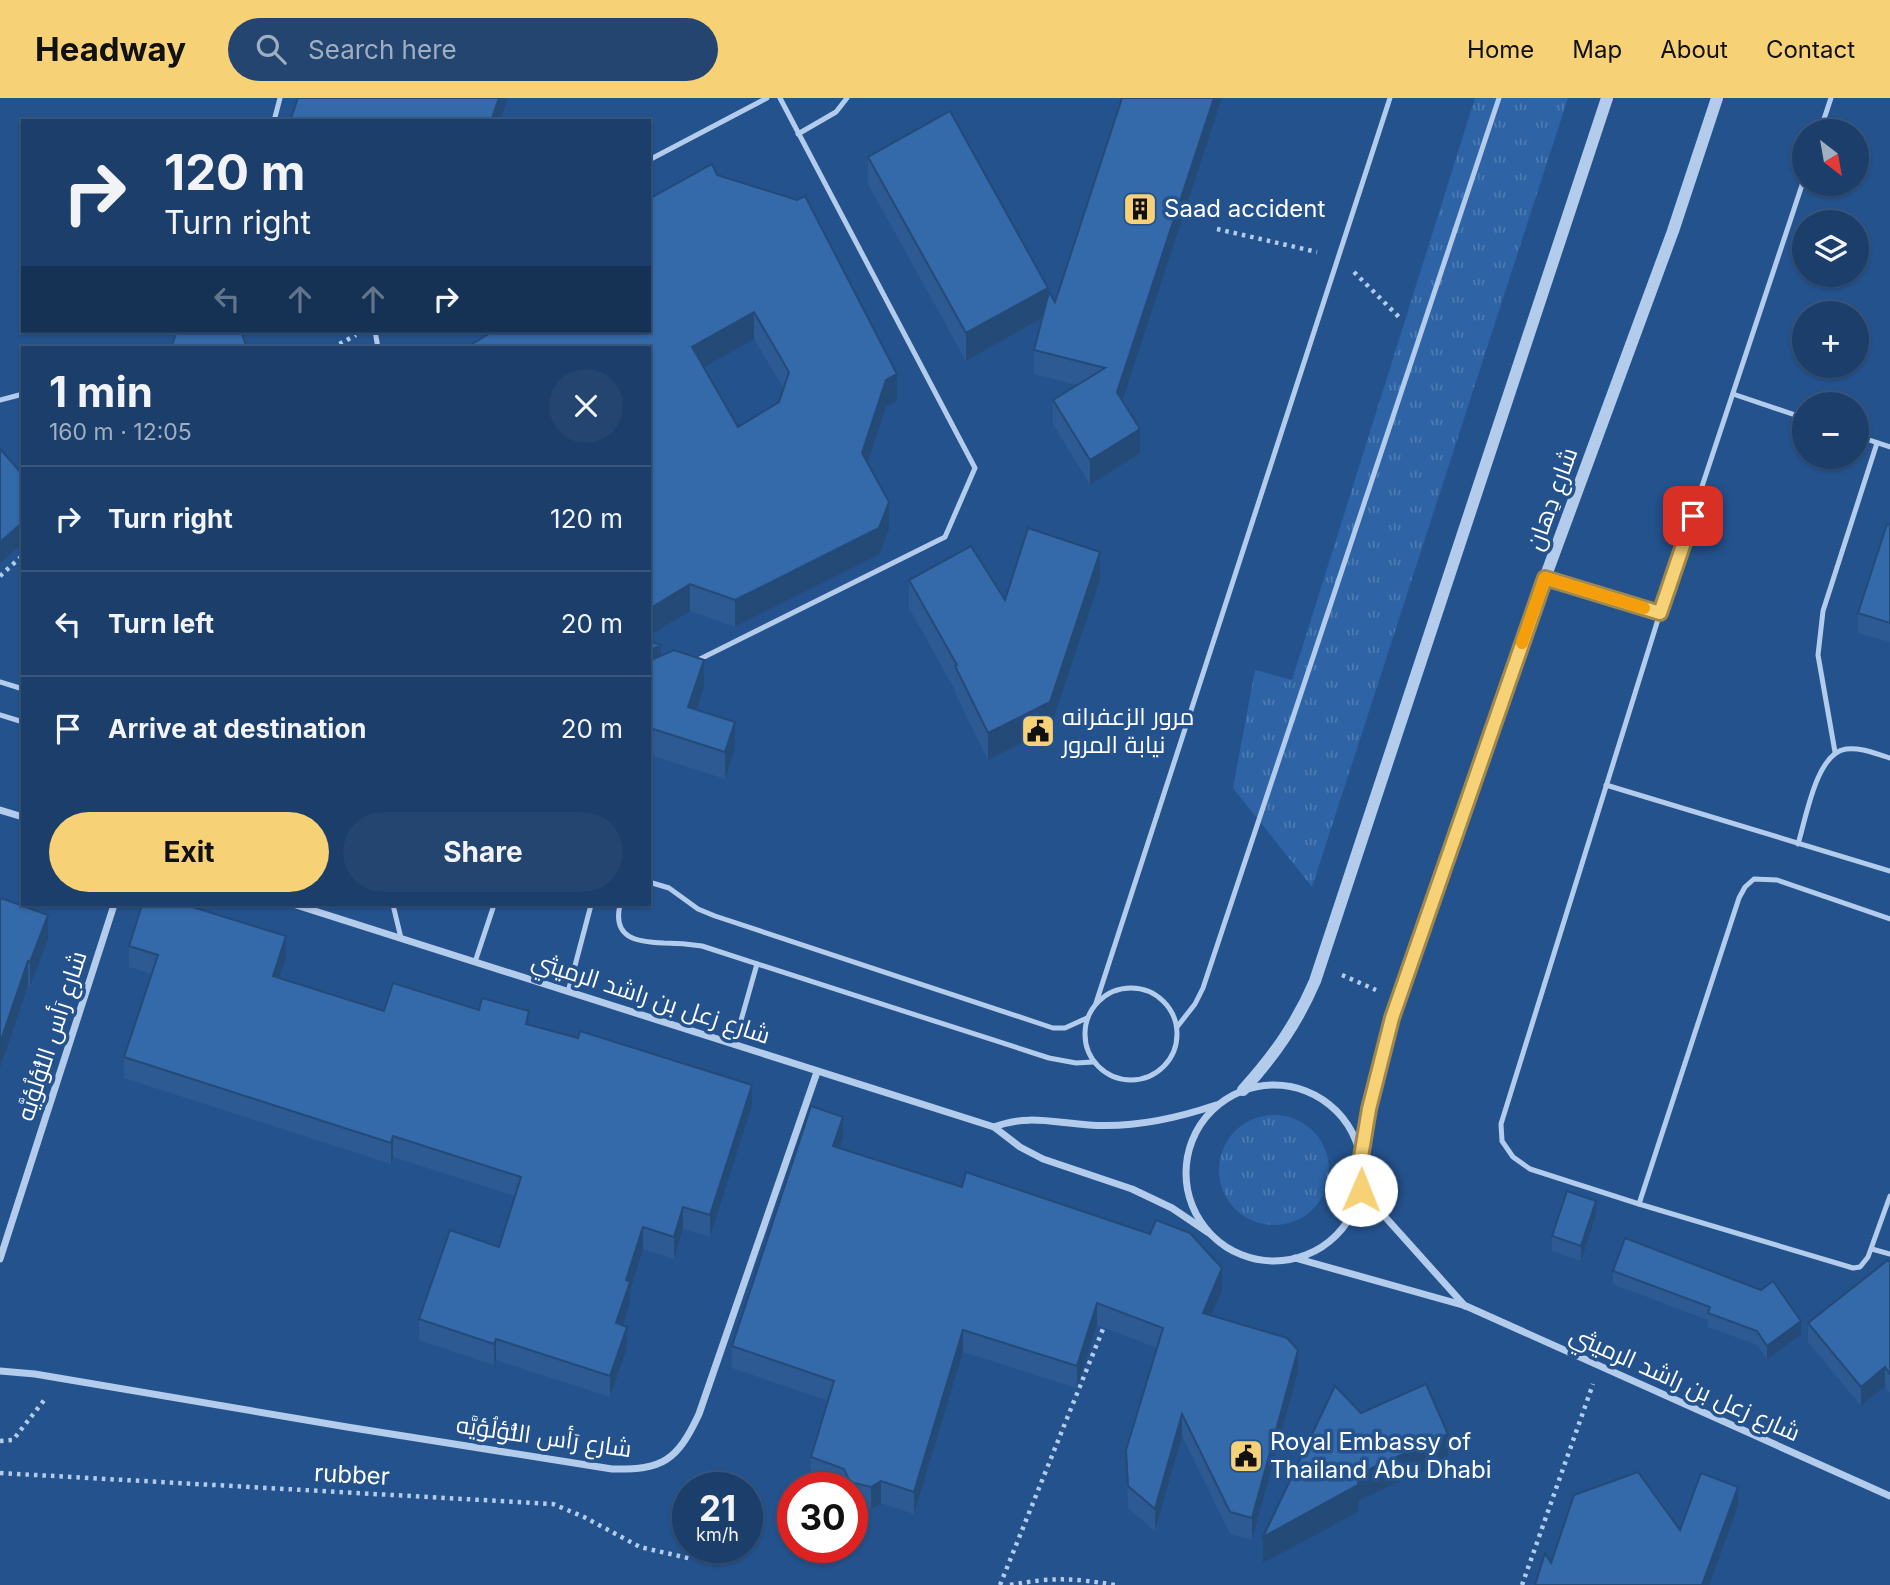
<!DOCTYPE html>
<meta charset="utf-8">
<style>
:root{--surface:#1b3e6a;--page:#244570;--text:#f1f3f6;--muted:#a0aec1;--line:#39577e;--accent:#f6d176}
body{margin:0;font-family:Inter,Cairo,sans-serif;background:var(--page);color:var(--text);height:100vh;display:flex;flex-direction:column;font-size:26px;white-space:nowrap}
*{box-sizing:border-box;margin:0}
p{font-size:23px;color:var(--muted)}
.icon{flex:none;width:38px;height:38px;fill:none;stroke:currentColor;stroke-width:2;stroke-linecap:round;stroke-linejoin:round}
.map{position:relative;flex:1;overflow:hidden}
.side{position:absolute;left:21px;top:248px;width:630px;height:560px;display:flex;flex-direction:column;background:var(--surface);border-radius:0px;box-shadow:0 2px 5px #0004,0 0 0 2px var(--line)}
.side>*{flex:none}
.hud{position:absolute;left:21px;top:21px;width:630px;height:214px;border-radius:0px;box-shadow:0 2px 5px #0004,0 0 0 2px var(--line);background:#1b3e6a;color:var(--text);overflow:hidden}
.needle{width:46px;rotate:149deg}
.buttons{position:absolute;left:1792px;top:21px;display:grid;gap:14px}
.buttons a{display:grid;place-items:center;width:77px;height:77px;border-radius:50%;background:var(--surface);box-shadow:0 2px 5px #0004,0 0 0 2px var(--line);font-size:35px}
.speed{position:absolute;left:672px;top:1374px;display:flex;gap:14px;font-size:35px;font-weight:700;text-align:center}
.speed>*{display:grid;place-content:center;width:91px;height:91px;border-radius:50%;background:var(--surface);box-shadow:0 2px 5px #0004,0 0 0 2px var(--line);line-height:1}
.speed small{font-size:18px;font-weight:400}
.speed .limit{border:10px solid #d22;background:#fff;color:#111}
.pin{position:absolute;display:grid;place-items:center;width:60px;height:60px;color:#fff;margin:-30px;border-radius:14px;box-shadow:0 4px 10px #0006}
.me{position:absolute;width:77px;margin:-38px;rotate:1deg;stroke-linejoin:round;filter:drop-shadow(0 0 5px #0008)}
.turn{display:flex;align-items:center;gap:24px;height:147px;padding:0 28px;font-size:32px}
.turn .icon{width:91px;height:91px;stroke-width:2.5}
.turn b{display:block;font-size:49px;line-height:60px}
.lanes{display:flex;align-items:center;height:66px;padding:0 28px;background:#0003;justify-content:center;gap:35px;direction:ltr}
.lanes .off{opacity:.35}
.round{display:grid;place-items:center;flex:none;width:74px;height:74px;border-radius:37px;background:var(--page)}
.overview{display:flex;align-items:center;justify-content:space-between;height:119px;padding:0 28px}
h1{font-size:42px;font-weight:700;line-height:52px}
.primary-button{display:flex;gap:14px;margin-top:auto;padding:14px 28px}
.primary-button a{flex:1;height:80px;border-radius:42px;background:var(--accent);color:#111;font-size:28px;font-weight:700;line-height:80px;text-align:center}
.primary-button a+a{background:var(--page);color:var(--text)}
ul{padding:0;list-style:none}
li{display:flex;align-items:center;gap:21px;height:105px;padding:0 28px;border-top:2px solid var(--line)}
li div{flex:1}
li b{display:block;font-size:26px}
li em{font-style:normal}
header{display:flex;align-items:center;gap:42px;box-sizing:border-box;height:98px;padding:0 35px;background:var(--accent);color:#111}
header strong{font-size:33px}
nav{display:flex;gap:38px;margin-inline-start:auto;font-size:24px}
.search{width:490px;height:63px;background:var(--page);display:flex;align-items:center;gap:18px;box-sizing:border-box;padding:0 24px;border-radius:38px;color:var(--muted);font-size:26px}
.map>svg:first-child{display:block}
.grass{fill:url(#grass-tufts)}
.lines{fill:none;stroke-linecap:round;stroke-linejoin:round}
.path{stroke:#b3cceb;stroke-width:4.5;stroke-dasharray:3.5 5;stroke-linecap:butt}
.service{stroke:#b3cceb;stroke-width:5}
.minor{stroke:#b3cceb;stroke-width:7}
.tertiary{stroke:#b3cceb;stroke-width:12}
.wall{fill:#2d5a92;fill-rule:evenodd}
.shaded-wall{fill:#244a77}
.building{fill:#3469aa;stroke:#244a77;stroke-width:2;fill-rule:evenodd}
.route-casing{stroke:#a0884d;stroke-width:18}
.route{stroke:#f6d176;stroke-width:12}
.slow{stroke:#f59e0b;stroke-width:12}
.labels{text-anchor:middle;stroke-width:7;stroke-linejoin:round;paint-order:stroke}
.poi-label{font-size:24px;fill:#fff;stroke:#24528d;text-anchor:start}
.street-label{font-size:24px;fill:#fff;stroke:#24528d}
</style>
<header>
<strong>Headway</strong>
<div class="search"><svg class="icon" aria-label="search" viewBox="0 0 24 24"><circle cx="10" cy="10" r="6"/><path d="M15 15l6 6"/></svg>Search here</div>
<nav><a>Home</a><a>Map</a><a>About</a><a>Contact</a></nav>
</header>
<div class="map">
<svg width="1890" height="1487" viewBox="0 0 1890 1487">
<defs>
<pattern id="grass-tufts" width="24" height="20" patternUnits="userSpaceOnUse" patternTransform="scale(1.75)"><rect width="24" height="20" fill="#2e64a5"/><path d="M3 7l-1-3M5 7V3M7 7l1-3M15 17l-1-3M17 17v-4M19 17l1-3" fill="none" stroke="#4d7bb2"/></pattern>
</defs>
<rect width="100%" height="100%" fill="#24528d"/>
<g class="grass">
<path d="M1475 0H1568L1312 789 1233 690 1255 572 1292 582Z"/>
<circle cx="1274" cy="1072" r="55"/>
</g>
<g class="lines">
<g class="path">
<path d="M1217 131 1317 154"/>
<path d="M1354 174 1402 222"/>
<path d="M332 250 356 237"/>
<path d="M0 478 23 457"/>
<path d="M1342 877 1376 892"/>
<path d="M0 1343 13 1342 45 1301"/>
<path d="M0 1375 553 1406 584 1419 640 1449 692 1461"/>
<path d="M1000 1487 1105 1226"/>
<path d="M1010 1487C1053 1479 1072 1480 1115 1487"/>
<path d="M1522 1487 1593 1286"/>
</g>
<g class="service">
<path d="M274 23 280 0"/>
<path d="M1820 33 1831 0"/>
<path d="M798 36 836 14 847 0"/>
<path d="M649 62 767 0"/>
<path d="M1804 81 1660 515 1501 1026 1502 1043 1513 1059 1530 1071 1639 1106 1853 1170 1860 1169 1868 1159 1890 1098"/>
<path d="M375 233 378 250"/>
<path d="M1733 296 1804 320"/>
<path d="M0 302 23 296"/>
<path d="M1857 338 1890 349"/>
<path d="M1546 480 1660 515"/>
<path d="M694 564 945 439 975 370 780 0"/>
<path d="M0 584 23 591"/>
<path d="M0 617 23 624"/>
<path d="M1835 654 1818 557 1823 513 1877 345"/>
<path d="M1606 687 1890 773"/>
<path d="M1798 746C1806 721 1816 655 1846 651 1861 649 1876 656 1890 660"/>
<path d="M649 784 669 790 698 811 715 818 1053 930H1065L1087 920"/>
<path d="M393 807 401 840"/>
<path d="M620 807C612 841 638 844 664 845 676 845 689 846 702 848L1049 960 1076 965 1093 964"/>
<path d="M475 864 494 807"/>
<circle cx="1131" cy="936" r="46"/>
<path d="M568 894 591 807"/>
<path d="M1096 905 1390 0"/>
<path d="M1177 929 1195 906 1203 890 1499 0"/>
<path d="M734 947 757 866"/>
<path d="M1639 1106 1739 800 1745 789 1754 781 1777 782 1890 821"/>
<path d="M1872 1151 1890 1156"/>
</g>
<g class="minor">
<path d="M0 712 23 719"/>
<path d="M296 807 994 1029 1020 1049 1043 1061 1132 1091 1172 1110 1209 1135"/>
<circle cx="1274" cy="1075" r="88"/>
<path d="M994 1029C1027 1016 1055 1025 1089 1027 1133 1030 1175 1021 1216 1007"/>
<path d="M1361 1092 1465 1208"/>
<path d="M1295 1160 1466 1208 1890 1398"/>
<path d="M0 1161 114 807"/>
<path d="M0 1273 35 1276 347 1329 612 1371C663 1372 677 1363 699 1316L817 974"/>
</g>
<g class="tertiary">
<path d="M1243 992C1274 958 1297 925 1315 883L1607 0"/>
<path d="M1361 1059 1369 1011 1392 920 1545 480 1673 133 1717 0"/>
</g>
</g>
<g class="wall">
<path d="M1122 0H1222L1122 303 1140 355 1090 387 1053 326V302L1077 287 1034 276V252L1042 221 966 263 868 86V59L1048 197 1055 204Z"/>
<path d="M717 77 897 303 886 309 868 365 889 431 879 457 735 529 690 513 494 233ZM754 241 784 291 779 304 738 329 704 269Z"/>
<path d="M1890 427V544L1858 535V515Z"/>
<path d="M909 482 1005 502 1100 482 1050 631 988 662 955 595V592L909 510Z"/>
<path d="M649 543 661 558 704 589 696 612 735 651 725 681 650 657 649 659Z"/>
<path d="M0 803 48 842 30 888H28L0 970Z"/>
<path d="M129 848 286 860 279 880 384 913 529 927 752 1008 710 1139 683 1130 674 1161 643 1151 630 1193V1205L622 1227 627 1250 610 1299 496 1262 494 1267 419 1242V1221L499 1149 515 1098 393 1059 391 1066 124 980V959L152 876 129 869Z"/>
<path d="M843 1041 840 1050 1222 1192 1211 1218 1298 1274 1252 1442 1230 1436 1182 1338 1155 1433 1128 1410 1126 1352 1157 1250 1097 1227 1077 1290 963 1254 914 1416 881 1405 871 1411 852 1406V1390H835L811 1381V1359L828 1303 732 1270V1248Z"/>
<path d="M1596 1117 1581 1163 1552 1153V1138Z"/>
<path d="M1890 1164V1295L1885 1288 1861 1308 1808 1244V1225Z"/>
<path d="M1613 1173 1801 1237 1767 1261 1757 1247 1708 1229V1222L1613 1186Z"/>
</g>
<g class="shaded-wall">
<path d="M499 0H508L500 23H491Z"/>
<path d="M1214 0H1222L1117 319V294Z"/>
<path d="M1048 190V217L966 263V235Z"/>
<path d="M754 214V241L692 276V249Z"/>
<path d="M897 276V303L886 309 862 382V355L886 282Z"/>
<path d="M1140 331V355L1090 387V362Z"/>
<path d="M889 404V431L879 457 735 529V502Z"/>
<path d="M23 424V445L0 465V444Z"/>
<path d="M1100 454V482L1050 631 988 662V635Z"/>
<path d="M690 486V513L649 538V511Z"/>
<path d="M661 547V573L649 579V553Z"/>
<path d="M704 562V589L688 636V609Z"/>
<path d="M735 624V651L725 681V654Z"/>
<path d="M650 630V657L649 659V632Z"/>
<path d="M48 817V842L30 888V864Z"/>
<path d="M286 838V860L273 899V878Z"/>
<path d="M28 863V888L0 970V945Z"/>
<path d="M752 987V1008L710 1139V1117Z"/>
<path d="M843 1019V1041L833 1070V1048Z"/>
<path d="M393 1038V1059L391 1066V1045Z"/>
<path d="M1596 1103V1117L1581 1163V1148Z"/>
<path d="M683 1109V1130L674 1161V1139Z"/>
<path d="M643 1129V1151L630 1193V1205L616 1247V1225L626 1182Z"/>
<path d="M1222 1170V1192L1203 1237V1215Z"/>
<path d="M1097 1205V1227L1077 1290V1268Z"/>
<path d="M1801 1223V1237L1767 1261V1248Z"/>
<path d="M627 1229V1250L610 1299V1278Z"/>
<path d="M963 1232V1254L914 1416V1394Z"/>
<path d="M496 1241V1262L494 1267V1246Z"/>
<path d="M1298 1252V1274L1252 1442V1420Z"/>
<path d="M1885 1269V1288L1861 1308V1289Z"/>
<path d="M1182 1316V1338L1155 1433V1411Z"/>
<path d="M1448 1336V1362L1359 1402 1358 1414 1263 1465V1439L1359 1376Z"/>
<path d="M881 1383V1405L871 1411V1389Z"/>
<path d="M1738 1389V1408L1709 1487H1702Z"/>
</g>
<g class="building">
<path d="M298 0H499L491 23H290Z"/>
<path d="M1122 0H1214L1117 294 1140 331 1090 362 1053 302 1105 270 1034 252 1049 194 1055 204Z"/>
<path d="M950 13 1048 190 966 235 868 59Z"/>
<path d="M712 66 717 77 797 102 805 98 897 276 886 282 862 355 889 404 879 430 735 502 690 486 649 511V250H465L494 233H649V101ZM754 214 789 274 779 304 738 329 692 249Z"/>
<path d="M177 233H241L247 250H171Z"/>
<path d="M0 351 23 377V424L0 444Z"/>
<path d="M1887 426 1890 427V525L1858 515Z"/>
<path d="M1028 430 1100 454 1050 604 988 635 955 568 957 567 909 482 971 448 1005 502Z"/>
<path d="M649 543 661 547 649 553Z"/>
<path d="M674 552 704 562 688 609 735 624 725 654 650 630 649 632V563Z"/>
<path d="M1 800 48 817 30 864 28 863 0 945V803Z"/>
<path d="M142 807H186L286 838 273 878 384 913 393 885 479 912 482 900 529 913 526 926 578 940 580 933 752 987 710 1117 683 1109 674 1139 643 1129 626 1182 630 1184 616 1225 627 1229 610 1278 496 1241 494 1246 419 1221 450 1132 499 1149 521 1079 393 1038 391 1045 124 959 158 857 129 848Z"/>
<path d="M811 1008 843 1019 833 1048 962 1089 966 1074 1150 1136 1156 1122 1190 1135 1222 1170 1203 1215 1287 1240 1298 1252 1252 1420 1230 1414 1182 1316 1155 1411 1128 1388 1126 1352 1163 1230 1097 1205 1077 1268 963 1232 914 1394 881 1383 871 1389 850 1384 844 1371 811 1359 834 1283 732 1248Z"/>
<path d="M1567 1093 1596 1103 1581 1148 1552 1138Z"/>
<path d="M1625 1140 1761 1192 1773 1183 1801 1223 1767 1248 1757 1233 1708 1215 1710 1209 1613 1173Z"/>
<path d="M1888 1162 1890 1164V1276L1885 1269 1861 1289 1808 1225Z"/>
<path d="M1426 1286 1448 1336 1359 1376 1358 1387 1263 1439 1335 1288 1361 1315Z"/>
<path d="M1638 1374 1680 1432 1701 1375 1738 1389 1702 1487H1535L1545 1455 1551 1465 1574 1397Z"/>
</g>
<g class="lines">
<g class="route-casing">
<path id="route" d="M1361 1092V1059L1369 1011 1392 920 1545 480 1660 515 1693 418"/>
</g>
<use href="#route" class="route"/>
<path class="slow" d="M1522 545 1545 480 1644 510"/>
</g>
<defs>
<g id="building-square" transform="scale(1.75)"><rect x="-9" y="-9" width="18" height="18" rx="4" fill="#f6d176" stroke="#24528d"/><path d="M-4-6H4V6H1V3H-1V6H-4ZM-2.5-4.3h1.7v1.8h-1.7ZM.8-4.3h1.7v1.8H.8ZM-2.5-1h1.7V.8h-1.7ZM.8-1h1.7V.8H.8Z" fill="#111"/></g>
<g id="civic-square" transform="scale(1.75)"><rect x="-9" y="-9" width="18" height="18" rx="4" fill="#f6d176" stroke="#24528d"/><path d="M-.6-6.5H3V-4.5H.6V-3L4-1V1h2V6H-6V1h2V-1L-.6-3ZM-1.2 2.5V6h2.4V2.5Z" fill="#111"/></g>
</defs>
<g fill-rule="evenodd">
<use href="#building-square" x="1140" y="111"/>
<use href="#civic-square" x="1038" y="633"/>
<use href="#civic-square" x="1246" y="1358"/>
</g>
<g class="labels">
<g class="poi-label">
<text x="1164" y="119">Saad accident</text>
<text x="1062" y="627">مرور الزعفرانه<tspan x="1062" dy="28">نيابة المرور</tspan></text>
<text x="1270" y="1352">Royal Embassy of<tspan x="1270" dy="28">Thailand Abu Dhabi</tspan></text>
</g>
<g class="street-label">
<text transform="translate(1552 401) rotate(-70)" y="8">شارع دِهان</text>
<text transform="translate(651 900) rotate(18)" y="8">شارع زعل بن راشد الرميثي</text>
<text transform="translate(52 938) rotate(-72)" y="8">شارع رَأس اللُّؤلُؤيَّه</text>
<text transform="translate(1685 1286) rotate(24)" y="8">شارع زعل بن راشد الرميثي</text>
<text transform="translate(544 1339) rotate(8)" y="8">شارع رَأس اللُّؤلُؤيَّه</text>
<text transform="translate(352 1377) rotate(3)" y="8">rubber</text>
</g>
</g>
</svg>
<div class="buttons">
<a><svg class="needle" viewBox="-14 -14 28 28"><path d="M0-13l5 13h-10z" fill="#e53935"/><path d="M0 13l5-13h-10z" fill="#a0aec1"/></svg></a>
<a><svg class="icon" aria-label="layers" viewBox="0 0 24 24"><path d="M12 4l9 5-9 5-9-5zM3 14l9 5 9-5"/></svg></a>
<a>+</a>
<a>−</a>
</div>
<div class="speed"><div>21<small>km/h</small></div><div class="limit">30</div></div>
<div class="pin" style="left:1693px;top:418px;background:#d93025"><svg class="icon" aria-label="arrive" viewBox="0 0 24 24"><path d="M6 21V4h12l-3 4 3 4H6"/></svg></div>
<svg class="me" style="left:1361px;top:1092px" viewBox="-20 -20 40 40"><circle r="19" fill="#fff"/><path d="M0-13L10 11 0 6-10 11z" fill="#f6d176"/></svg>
<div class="hud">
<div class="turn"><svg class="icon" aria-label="right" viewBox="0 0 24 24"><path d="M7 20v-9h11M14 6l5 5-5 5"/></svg><div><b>120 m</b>Turn right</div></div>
<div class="lanes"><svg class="icon off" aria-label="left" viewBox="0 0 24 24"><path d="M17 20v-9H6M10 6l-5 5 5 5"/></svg><svg class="icon off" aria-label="ahead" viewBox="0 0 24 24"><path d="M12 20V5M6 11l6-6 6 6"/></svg><svg class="icon off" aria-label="ahead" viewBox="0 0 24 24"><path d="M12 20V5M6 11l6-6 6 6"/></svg><svg class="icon" aria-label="right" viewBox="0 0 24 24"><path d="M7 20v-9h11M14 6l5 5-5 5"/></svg></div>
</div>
<section class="side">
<div class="overview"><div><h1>1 min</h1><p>160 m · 12:05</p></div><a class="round"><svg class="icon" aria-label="close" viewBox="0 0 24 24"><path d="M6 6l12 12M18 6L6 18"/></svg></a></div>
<ul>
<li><svg class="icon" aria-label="right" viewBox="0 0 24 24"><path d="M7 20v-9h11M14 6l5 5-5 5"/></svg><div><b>Turn right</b></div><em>120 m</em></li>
<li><svg class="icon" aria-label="left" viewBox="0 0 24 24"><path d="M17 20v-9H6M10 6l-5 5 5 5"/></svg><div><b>Turn left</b></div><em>20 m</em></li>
<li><svg class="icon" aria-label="arrive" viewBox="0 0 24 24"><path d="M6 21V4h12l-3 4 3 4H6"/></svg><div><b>Arrive at destination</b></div><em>20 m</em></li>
</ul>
<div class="primary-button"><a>Exit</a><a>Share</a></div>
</section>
</div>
